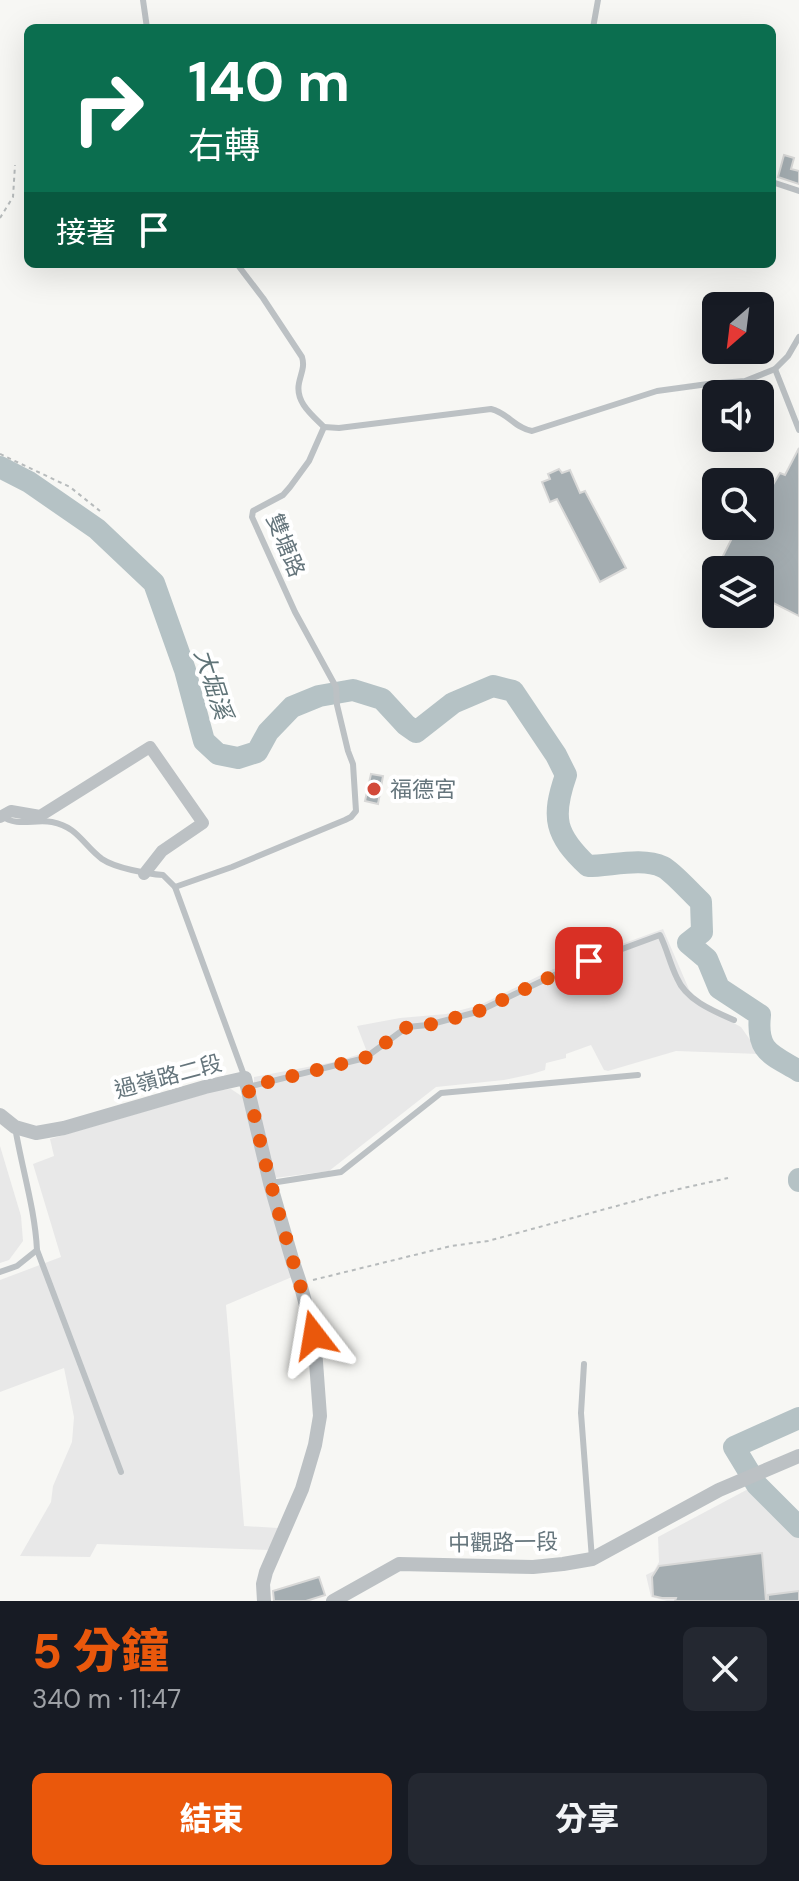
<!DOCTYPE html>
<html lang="zh-TW">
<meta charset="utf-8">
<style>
:root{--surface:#171b24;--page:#242831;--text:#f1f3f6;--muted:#9ea1a6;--accent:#ea580c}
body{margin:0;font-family:"DM Sans","Noto Sans TC",sans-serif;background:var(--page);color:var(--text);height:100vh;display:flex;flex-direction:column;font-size:30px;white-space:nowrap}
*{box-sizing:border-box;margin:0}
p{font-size:26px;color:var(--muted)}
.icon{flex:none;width:44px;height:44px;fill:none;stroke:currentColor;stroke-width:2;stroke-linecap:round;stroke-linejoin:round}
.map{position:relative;height:1601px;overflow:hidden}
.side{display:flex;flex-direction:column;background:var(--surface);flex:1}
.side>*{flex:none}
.banner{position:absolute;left:24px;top:24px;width:752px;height:244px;border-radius:12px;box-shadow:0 8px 32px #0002;background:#0b6e4f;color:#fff;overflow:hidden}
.needle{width:52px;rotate:208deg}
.fabs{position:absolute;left:702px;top:292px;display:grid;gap:16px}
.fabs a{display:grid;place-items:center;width:72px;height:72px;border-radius:12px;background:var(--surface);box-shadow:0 8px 32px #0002;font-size:40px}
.pin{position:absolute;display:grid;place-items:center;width:68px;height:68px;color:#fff;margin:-34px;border-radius:16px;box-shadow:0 4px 12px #0006}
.me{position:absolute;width:88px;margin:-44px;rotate:346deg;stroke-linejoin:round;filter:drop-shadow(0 0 6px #0008)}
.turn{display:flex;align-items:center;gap:28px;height:168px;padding:0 32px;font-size:36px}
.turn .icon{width:104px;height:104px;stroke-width:2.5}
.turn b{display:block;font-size:56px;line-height:68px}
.then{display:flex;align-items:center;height:76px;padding:0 32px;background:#0003;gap:16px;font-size:30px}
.round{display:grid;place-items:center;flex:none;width:84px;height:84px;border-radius:12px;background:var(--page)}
.headline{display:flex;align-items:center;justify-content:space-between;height:136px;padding:0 32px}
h1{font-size:48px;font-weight:800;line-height:60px;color:var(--accent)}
.cta{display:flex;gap:16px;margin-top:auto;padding:16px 32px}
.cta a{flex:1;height:92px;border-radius:12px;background:var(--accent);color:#fff;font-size:32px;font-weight:800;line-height:92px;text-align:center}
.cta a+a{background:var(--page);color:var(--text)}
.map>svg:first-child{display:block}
.built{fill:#e8e8e8}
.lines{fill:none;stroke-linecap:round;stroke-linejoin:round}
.river{stroke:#b5c2c5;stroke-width:22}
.building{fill:#a4adb1;stroke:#d8d8d7;stroke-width:2}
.path{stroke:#b7bbbc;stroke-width:2;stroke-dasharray:4 4;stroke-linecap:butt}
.service{stroke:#bcc1c4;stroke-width:6}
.minor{stroke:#bcc1c4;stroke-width:12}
.tertiary{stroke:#bcc1c4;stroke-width:14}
.route{stroke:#ea580c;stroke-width:14;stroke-dasharray:0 25.2}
.poi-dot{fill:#d24939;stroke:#fff;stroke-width:3}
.labels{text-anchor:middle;stroke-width:8;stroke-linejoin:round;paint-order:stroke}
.street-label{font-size:22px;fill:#65757c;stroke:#fff}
.poi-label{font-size:22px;fill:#65757c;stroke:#fff;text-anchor:start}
.water-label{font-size:24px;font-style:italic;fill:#607478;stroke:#fff}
</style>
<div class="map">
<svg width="799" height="1601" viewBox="0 0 799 1601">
<rect width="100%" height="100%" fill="#f7f7f4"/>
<g class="built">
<path d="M663 929 694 1001 741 1027 760 1054 676 1051 608 1071 604 1070 591 1045 566 1054V1058L546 1063 545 1070 532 1074 504 1080 436 1087 329 1171 275 1178 254 1094V1077L334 1062 367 1052 357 1026 400 1018 446 1014 480 1005 551 970Z"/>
<path d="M231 1089 243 1097 292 1277 226 1305 244 1526 278 1528 270 1550 97 1544 90 1557 20 1556 51 1502 53 1486 72 1442 74 1417 64 1368 0 1392V1280L61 1257 33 1164 54 1156 50 1139 218 1090Z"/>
<path d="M0 1146 21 1216 23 1241 9 1260 0 1263Z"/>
<path d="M752 1487 799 1532V1601H667L651 1597 646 1575 654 1571 659 1562 658 1537Z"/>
</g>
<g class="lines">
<g class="river">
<path d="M0 467 29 482 97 529 154 583 185 670 204 741 218 754 238 758 257 752 268 732 292 707 319 696 353 690 382 699 406 725 416 732 453 703 493 686 513 691 556 755 566 775C551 818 555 835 588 866 611 866 642 857 663 867 673 872 692 894 701 902L702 932 688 943 707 959 719 988 760 1015C756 1052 771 1054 799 1071"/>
<path d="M799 1179V1181"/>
<path d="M799 1418 734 1447 757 1485 799 1527"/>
</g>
</g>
<g class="building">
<path d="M784 155 794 158 791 169 799 171V184L778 177Z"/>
<path d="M799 448V616L760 596V570H716L738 526H760V510L768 493 780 473 785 475Z"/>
<path d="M559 469 562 473 570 470 580 493 585 491 626 568 600 582 557 499 550 502 542 482 550 479 548 474Z"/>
<path d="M371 774 383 776 378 804 365 801Z"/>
<path d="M762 1553 766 1601H675L676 1598H662L653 1596 652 1577 659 1566Z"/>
<path d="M319 1577 325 1595 306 1601H274L273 1591Z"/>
<path d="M799 1591V1601H768V1595Z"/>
</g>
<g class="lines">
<g class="path">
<path d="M0 218 13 197 15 165"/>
<path d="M0 454 70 487 100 511"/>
<path d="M313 1280 451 1246 488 1241 679 1189 728 1178"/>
</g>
<g class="service">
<path d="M143 0 147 28"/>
<path d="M593 28 598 0"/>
<path d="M772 182 799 191"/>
<path d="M237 264 263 298 302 357C305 367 301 373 299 383 295 402 312 415 324 427"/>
<path d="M775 369 799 430"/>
<path d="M2 816C16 827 35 819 52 822 78 827 83 845 102 859 115 868 148 874 163 875L175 887 245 1078"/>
<path d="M175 887 232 867 345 820 351 817 356 811 353 764 348 751 337 705 336 687 295 612 252 517 253 511 283 495 290 487 309 461 324 427 339 428 491 409C508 413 515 428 532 431L657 391 708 384 745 381 775 369 788 356 799 337"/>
<path d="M248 1087 365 1058 407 1027 428 1025 477 1012 565 970 660 935C667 949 670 964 677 978 686 1000 713 1011 734 1020"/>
<path d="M271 1183 341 1172 441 1093 638 1075"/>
<path d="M37 1250 121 1472"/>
<path d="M0 1272 17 1266 37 1250C35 1209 22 1169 15 1127"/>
<path d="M584 1364 581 1413 592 1559"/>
</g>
<path class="minor" d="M0 817 11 811 40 816 150 747 203 823 162 851 144 874"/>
<g class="tertiary">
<path d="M0 1115 15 1127 36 1133 64 1128 205 1087 245 1078 270 1183 292 1259 300 1283 314 1335 320 1416 315 1445 302 1489 266 1572 263 1584 264 1601"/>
<path d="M333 1601 399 1564 533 1567 563 1564 592 1559 719 1490 799 1456"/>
</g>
</g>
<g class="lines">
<path class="route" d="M314 1335C301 1284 284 1235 271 1184 262 1152 255 1119 248 1087L365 1058 407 1027 428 1025 477 1012 565 970 589 961"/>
</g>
<circle class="poi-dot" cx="374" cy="789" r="8"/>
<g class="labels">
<g class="street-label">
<text transform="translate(286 545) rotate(68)" y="8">雙塘路</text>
<text transform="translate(168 1076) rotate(-15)" y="8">過嶺路二段</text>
<text transform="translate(503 1542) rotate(-1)" y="8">中觀路一段</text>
</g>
<g class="poi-label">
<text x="390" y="797">福德宮</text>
</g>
<g class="water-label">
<text transform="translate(213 684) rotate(72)" y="8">大堀溪</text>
</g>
</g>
</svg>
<div class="fabs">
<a><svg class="needle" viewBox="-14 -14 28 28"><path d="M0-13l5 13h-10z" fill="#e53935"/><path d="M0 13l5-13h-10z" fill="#9ea1a6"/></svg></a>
<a><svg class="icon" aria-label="sound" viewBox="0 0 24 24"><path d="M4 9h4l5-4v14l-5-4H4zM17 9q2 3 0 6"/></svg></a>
<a><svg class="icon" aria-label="search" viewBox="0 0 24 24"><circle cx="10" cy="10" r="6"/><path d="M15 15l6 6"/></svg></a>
<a><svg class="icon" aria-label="layers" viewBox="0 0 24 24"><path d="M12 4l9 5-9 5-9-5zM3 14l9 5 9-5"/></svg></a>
</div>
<div class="pin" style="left:589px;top:961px;background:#d93025"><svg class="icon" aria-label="arrive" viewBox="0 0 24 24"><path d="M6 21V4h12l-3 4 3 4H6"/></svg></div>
<svg class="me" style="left:314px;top:1335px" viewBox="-20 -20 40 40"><path d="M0-17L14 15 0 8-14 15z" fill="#ea580c" stroke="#fff" stroke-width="4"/></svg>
<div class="banner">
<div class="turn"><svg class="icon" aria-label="right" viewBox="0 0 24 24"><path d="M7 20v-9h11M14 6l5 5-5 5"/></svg><div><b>140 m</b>右轉</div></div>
<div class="then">接著<svg class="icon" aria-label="arrive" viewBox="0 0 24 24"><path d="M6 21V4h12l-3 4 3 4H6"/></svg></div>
</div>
</div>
<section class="side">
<div class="headline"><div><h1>5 分鐘</h1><p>340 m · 11:47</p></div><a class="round"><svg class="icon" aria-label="close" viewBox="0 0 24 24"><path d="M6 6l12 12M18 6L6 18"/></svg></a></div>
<div class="cta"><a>結束</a><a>分享</a></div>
</section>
